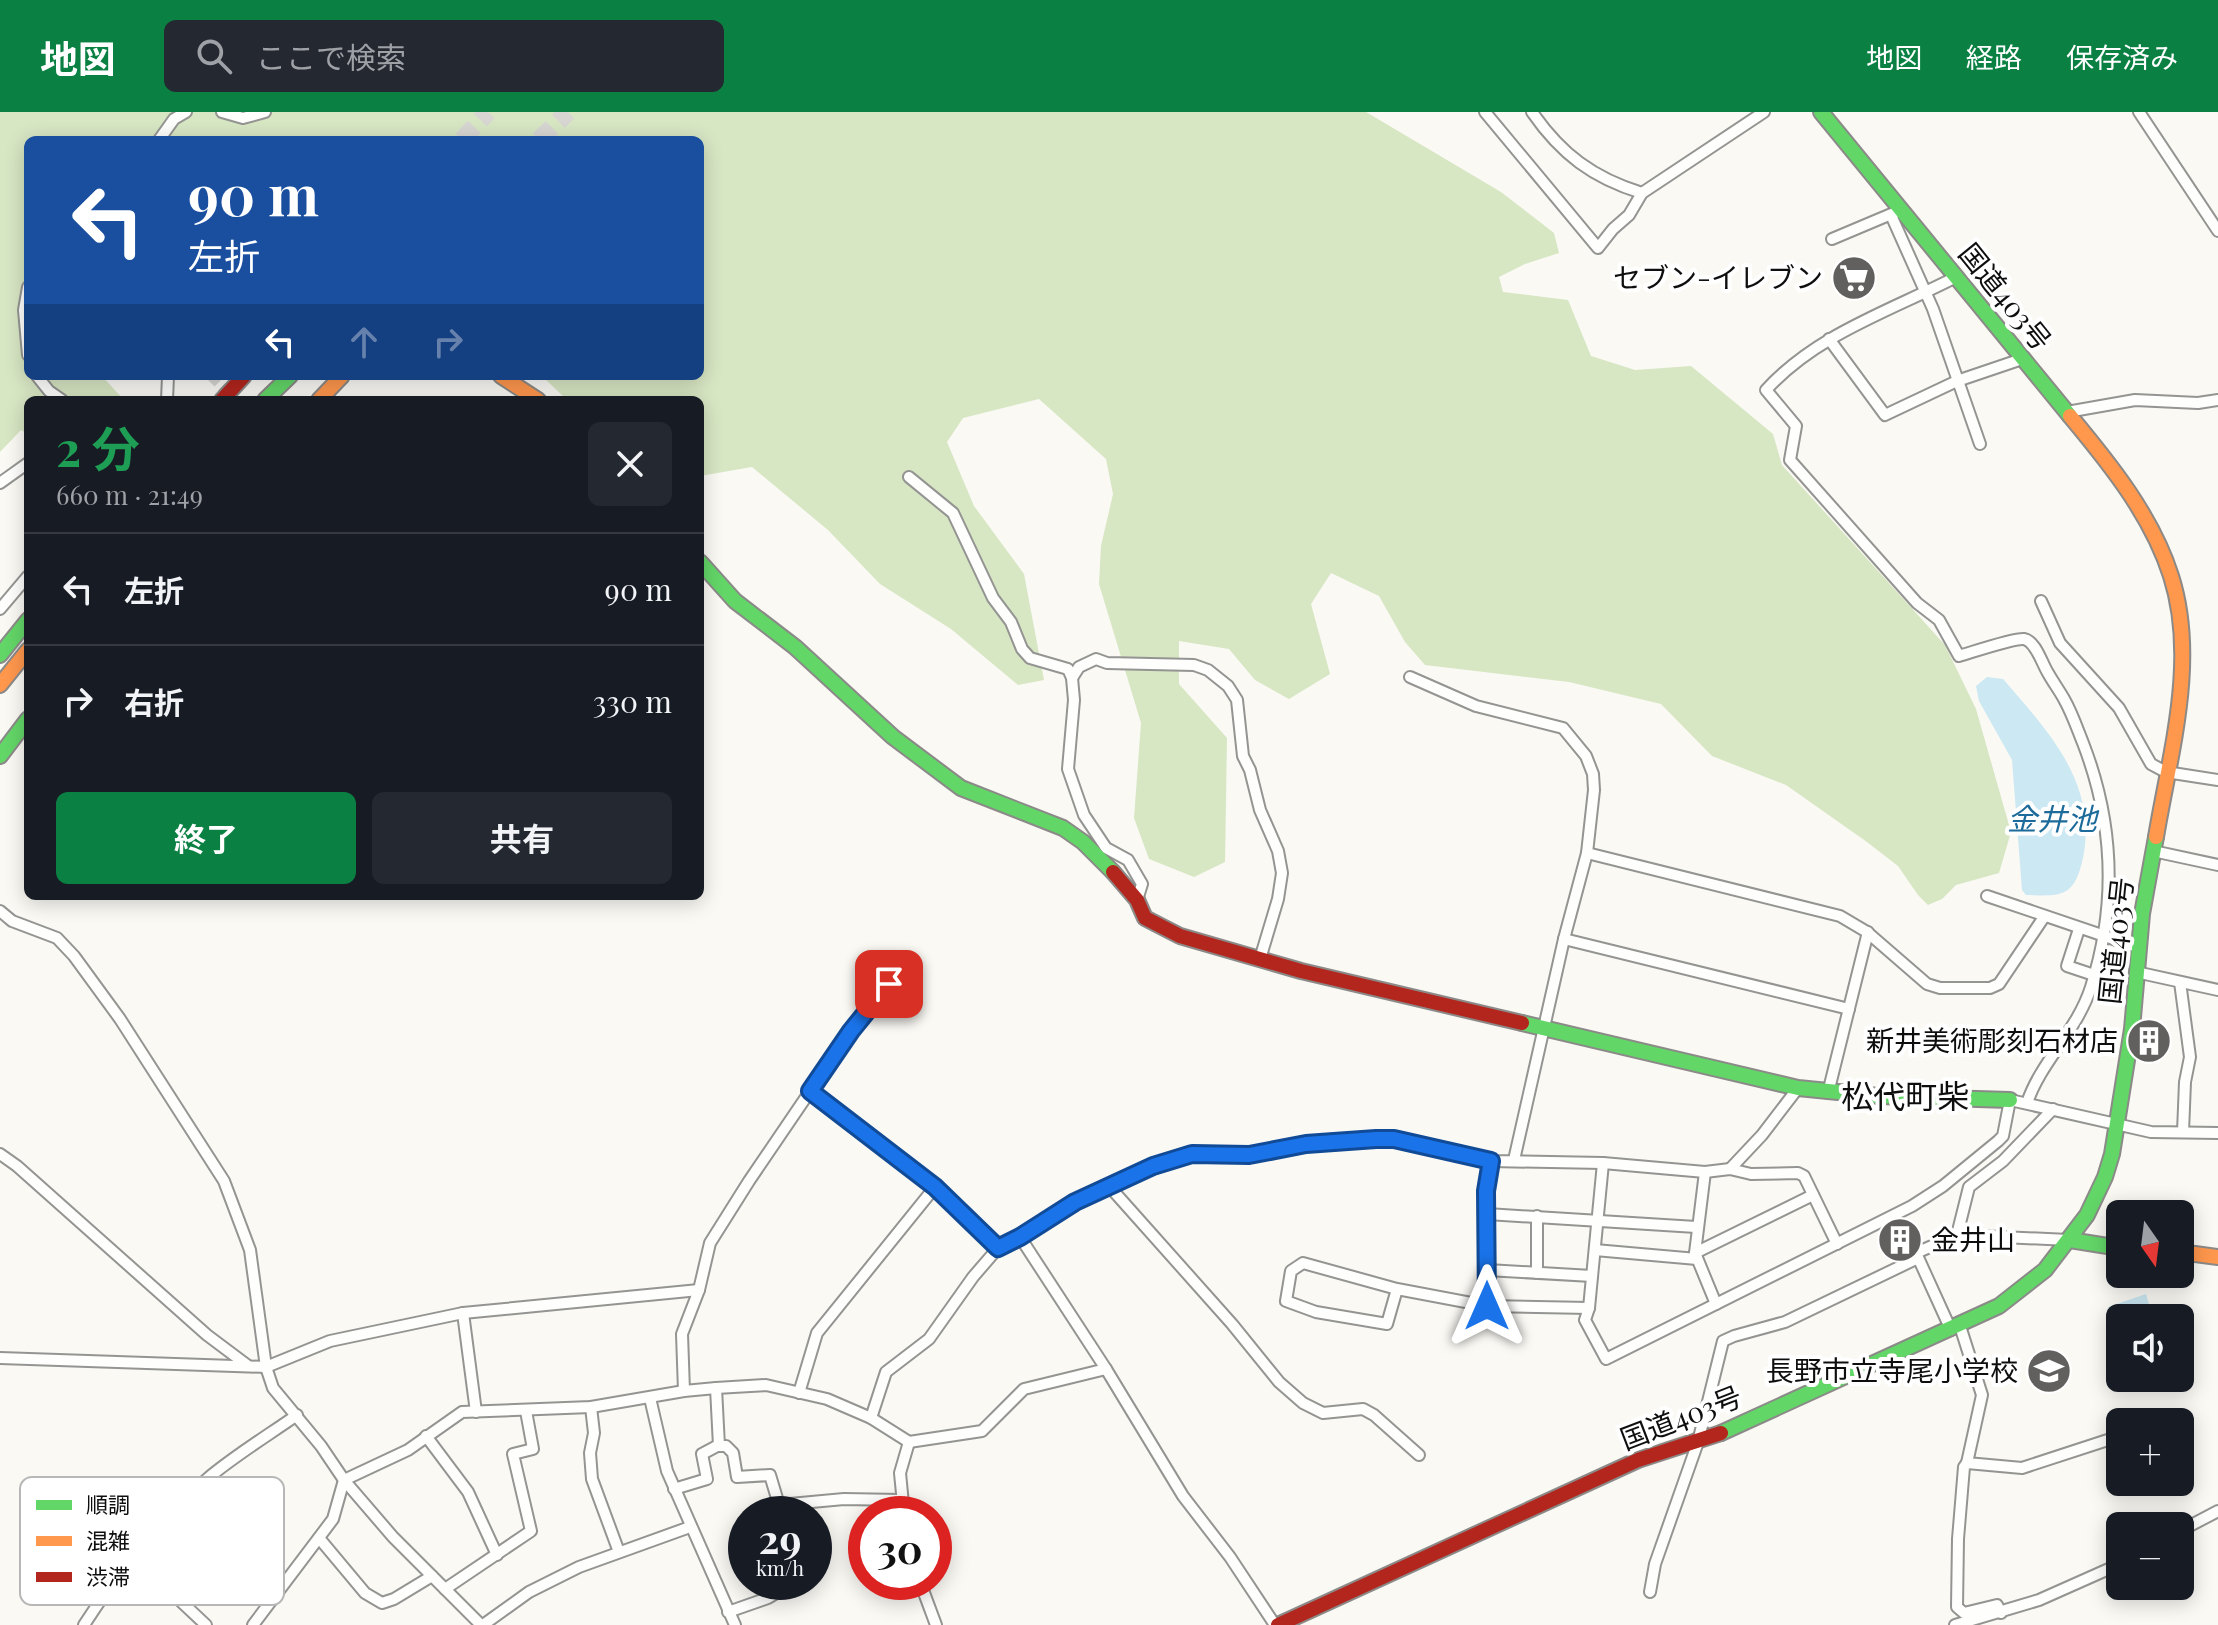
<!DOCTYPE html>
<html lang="ja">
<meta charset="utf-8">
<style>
:root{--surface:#171b24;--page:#242831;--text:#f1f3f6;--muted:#9ea1a6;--line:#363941;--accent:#0b8043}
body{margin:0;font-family:"Playfair Display","Noto Sans JP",serif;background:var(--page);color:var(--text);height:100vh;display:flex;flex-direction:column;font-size:30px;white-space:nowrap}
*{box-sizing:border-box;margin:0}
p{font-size:26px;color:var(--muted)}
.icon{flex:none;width:44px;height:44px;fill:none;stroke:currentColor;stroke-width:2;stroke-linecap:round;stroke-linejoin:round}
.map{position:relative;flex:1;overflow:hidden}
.side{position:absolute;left:24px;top:284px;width:680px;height:504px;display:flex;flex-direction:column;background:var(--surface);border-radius:12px;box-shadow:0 4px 20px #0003}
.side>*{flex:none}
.top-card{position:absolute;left:24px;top:24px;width:680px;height:244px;border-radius:12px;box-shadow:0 4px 20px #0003;background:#1a4fa0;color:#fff;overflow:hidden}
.needle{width:52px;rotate:166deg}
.buttons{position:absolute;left:2106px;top:1088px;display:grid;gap:16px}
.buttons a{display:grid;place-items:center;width:88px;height:88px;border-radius:12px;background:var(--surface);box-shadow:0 4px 20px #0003;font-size:40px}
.speed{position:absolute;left:728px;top:1384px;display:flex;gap:16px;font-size:40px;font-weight:700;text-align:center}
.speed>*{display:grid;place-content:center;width:104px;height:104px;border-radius:50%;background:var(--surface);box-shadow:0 4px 20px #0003;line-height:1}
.speed small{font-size:20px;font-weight:400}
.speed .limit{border:12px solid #d22;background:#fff;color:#111}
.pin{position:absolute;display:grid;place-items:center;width:68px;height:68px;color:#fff;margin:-34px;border-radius:16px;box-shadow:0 4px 12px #0006}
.me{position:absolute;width:88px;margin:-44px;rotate:0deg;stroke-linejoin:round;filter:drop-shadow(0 0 6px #0008)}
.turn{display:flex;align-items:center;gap:28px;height:168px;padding:0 32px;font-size:36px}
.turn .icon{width:104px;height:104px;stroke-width:2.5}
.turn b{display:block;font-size:56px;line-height:68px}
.lanes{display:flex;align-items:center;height:76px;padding:0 32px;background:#0003;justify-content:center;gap:40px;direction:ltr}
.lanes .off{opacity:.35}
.round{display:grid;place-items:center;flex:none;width:84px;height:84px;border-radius:12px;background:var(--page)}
.summary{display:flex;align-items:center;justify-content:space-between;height:136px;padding:0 32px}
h1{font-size:48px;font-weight:700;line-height:60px;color:#1e9e55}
.primary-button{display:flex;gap:16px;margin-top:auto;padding:16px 32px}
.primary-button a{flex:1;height:92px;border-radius:12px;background:var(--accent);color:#fff;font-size:32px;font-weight:700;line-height:92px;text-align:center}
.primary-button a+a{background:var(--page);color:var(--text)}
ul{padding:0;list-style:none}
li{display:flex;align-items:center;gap:24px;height:112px;padding:0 32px;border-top:2px solid var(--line)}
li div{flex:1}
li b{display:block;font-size:30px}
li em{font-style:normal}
header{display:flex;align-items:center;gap:48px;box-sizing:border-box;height:112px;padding:0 40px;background:var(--accent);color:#fff}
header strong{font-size:38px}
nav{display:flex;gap:44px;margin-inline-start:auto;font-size:28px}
.search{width:560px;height:72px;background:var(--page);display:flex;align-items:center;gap:20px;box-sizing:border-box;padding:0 28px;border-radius:12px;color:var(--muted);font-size:30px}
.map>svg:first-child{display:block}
.forest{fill:#d7e6c3}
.water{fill:#cbe8f3}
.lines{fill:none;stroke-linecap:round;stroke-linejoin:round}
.street-tunnel{stroke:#d7d6d2;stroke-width:10;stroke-dasharray:10 5;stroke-linecap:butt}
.highway-tunnel{stroke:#d7d6d2;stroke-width:18;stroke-dasharray:18 9;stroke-linecap:butt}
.street-casing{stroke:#949492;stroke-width:14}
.fast-casing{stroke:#8b8a88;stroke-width:18}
.slow-casing{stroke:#8b8a88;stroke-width:18}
.jam-casing{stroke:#8b8a88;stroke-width:18}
.street{stroke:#fefefd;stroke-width:10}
.fast{stroke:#63d668;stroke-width:14}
.slow{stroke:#ff974d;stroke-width:14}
.jam{stroke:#b3261e;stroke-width:14}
.route-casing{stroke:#114b97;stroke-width:20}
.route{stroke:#1a73e8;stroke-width:14}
.labels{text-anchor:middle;stroke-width:8;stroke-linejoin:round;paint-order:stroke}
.poi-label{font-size:28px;fill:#0e0e0e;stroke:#fff;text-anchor:end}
.street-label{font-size:28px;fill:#0e0e0e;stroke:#fff}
.water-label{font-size:30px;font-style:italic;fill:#1d6b9a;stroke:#fff}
.quarter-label{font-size:32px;fill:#0e0e0e;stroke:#fff}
.key{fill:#fff;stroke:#b7b7b7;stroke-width:2}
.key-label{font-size:22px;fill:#0e0e0e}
</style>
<header>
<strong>地図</strong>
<div class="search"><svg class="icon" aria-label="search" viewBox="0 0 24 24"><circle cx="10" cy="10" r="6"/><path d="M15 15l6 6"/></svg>ここで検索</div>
<nav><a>地図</a><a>経路</a><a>保存済み</a></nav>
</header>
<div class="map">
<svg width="2218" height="1513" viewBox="0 0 2218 1513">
<rect width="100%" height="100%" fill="#faf9f4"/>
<path class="forest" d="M0 0H1366L1501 80 1554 121 1559 141 1525 152 1499 165 1503 180 1568 188 1591 244 1635 258 1691 254 1773 322 1782 353 1945 533 1976 597 2011 720 1999 761 1956 773 1942 787 1928 793 1918 783 1898 754 1867 730 1786 673 1712 644 1661 592 1569 570 1425 553 1405 530 1379 484 1331 461 1311 492 1330 562 1289 587 1255 568 1229 537 1179 529V572L1227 626 1225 750 1194 765 1149 747 1134 706 1141 611 1099 472 1101 434 1113 382 1106 347 1039 287 963 306 947 330 974 394 1024 462 1044 568 1018 573 951 517 880 472 828 418 752 355 700 364V288H567L542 264H700V28H28V264H102L124 288H28V322L21 318 0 340Z"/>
<g class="water">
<path d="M1987 565 2003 567C2048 619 2098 671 2083 746 2074 786 2062 784 2026 783L2022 778 2012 648 1979 589 1976 574Z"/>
<path d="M2146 1182 2153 1206H2120V1218L2117 1219 2108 1195Z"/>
</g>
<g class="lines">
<path class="street-tunnel" d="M211 264 235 288"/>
<g class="highway-tunnel">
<path d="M462 28 488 0"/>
<path d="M539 28 568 0"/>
</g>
<g class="street-casing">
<g id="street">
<path d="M222 0 243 6 265 0"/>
<path d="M1485 0 1598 136 1613 117 1629 103 1642 81 1764 0"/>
<path d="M1532 0C1561 42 1593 66 1642 81"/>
<path d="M2139 0 2218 119"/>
<path d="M159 28 174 7 186 0"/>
<path d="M1891 103 1933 197 1980 332"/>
<path d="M1832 127 1896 100"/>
<path d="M1956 165C1890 199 1817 222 1766 278L1796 314 1790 348 1917 491 1939 508 1959 544C1973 540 2013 526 2024 527 2036 529 2042 552 2048 561 2053 570 2059 578 2064 587 2072 601 2077 616 2083 631 2114 711 2117 793 2091 875 2077 919 2041 949 2027 991"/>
<path d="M28 175 24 198 28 243"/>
<path d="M1829 227 1885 303 1957 269 2022 247"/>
<path d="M37 264 49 279 62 288"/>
<path d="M167 288 168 264"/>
<path d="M2067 300 2135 288 2198 291 2218 288"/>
<path d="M909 365 953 401 993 486 1011 510 1022 537 1030 546 1068 557 1072 566 1074 588 1068 657 1084 703 1106 736 1128 748 1142 772 1137 788"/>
<path d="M0 371 28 351"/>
<path d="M2041 489 2060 531 2119 596 2151 652 2166 660 2218 668"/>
<path d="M0 497 28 464"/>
<path d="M1410 565 1476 594 1563 616 1586 644 1593 662 1594 678 1587 741 1564 827 1514 1048"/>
<path d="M1072 566 1079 555 1096 547 1107 551 1194 553 1208 558 1228 574 1237 588 1243 644 1250 658 1260 698 1278 739 1282 761 1278 787 1260 847"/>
<path d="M2153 739 2218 753"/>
<path d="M1587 741 1840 804 1867 820 1927 872 1940 876H1990L1999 872 2044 805"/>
<path d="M1987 784 2137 835"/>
<path d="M0 799 12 809 57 826 74 844 120 907 224 1069 250 1138 266 1255 273 1276 321 1334 344 1368 393 1425 481 1513"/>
<path d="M2079 817 2067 854 2094 863"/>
<path d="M1564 827 1849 897"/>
<path d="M2136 860 2218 878"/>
<path d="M2180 870 2190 945 2185 970 2183 1020"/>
<path d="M810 979 935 1075 998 1136"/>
<path d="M1828 981 1868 820"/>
<path d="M0 1042 17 1054 207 1223 247 1253"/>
<path d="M1603 1051 1589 1196 1585 1208 1606 1247 1912 1094 1943 1074 1998 1029 2003 1024 2010 988 2151 1020 2218 1021"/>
<path d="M1730 1057 1762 1023 1798 976"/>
<path d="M1705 1060 1695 1141 1716 1192"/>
<path d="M1109 1074 1232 1212 1279 1270 1303 1291 1323 1301 1363 1297 1374 1303 1419 1343"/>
<path d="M1487 1102 1696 1115"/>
<path d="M1537 1104V1161"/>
<path d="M1957 1123 1969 1075 2003 1049 2053 997"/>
<path d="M1020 1125 1106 1257 1183 1384 1230 1445 1275 1513"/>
<path d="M1595 1138 1697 1147"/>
<path d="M1695 1141 1813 1083"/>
<path d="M1487 1158 1592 1164"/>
<path d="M1397 1177 1387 1212 1316 1200 1286 1189 1291 1159 1303 1151 1397 1177 1487 1194 1486 1079 1491 1049"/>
<path d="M1487 1194 1589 1196"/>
<path d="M463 1201 476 1300"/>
<path d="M1960 1214 1982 1283 1967 1351 2022 1356 2120 1324"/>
<path d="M1951 1218 1916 1141 1957 1123 2069 1128"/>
<path d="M0 1246 266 1255 330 1229 463 1201 699 1178"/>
<path d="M716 1276 719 1334"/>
<path d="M684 1279 682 1222 699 1178 710 1131 749 1069 851 919 909 848"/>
<path d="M799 1281 817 1221 935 1075"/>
<path d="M650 1286 667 1359 735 1513"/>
<path d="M591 1295 594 1321 590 1341 592 1367 619 1440"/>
<path d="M871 1306 886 1260 929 1227 973 1165 998 1136 1020 1125 1075 1090 1153 1054 1192 1042 1249 1043 1358 1026 1394 1027 1491 1049 1603 1051 1705 1060 1730 1057 1751 1062 1798 1061 1804 1064 1837 1132"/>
<path d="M426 1324 468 1380 497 1443"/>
<path d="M909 1330 982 1319 1024 1277 1106 1257"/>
<path d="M1967 1351 1964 1355 1958 1427 1957 1495 1964 1501 1997 1493 2001 1501"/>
<path d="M674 1377 707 1367 702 1342 717 1334H726L733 1341 737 1365 770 1363 779 1393"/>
<path d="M780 1402 779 1393 844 1387 901 1388"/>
<path d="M2180 1419 2218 1399"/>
<path d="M319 1426 365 1481 382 1491 394 1487 432 1464"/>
<path d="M137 1441 156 1466 206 1513"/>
<path d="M920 1470 936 1513"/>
<path d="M445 1477 531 1419 513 1342 533 1337 526 1299"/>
<path d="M1650 1480 1655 1452 1698 1330 1723 1229 1734 1224 1785 1210 1918 1146"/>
<path d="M728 1500 768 1486 790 1473V1470"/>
<path d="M84 1513C118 1460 159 1408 207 1367 234 1344 267 1324 297 1303"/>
<path d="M253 1513 333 1407 344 1368 408 1338 462 1300 591 1295 684 1279 716 1276 766 1273 827 1287 871 1306 909 1330 900 1361 904 1402"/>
<path d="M483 1513 529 1480 579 1455 690 1415"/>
<path d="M1955 1513 2039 1488 2120 1452"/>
</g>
</g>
<g class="fast-casing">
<g id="fast">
<path d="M1821 0 2070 304"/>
<path d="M265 288 290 264"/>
<path d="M700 450 735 489 795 535 893 625 961 676 1063 716 1083 730 1113 760"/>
<path d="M0 543 28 508"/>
<path d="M0 644 28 607"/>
<path d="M1522 911 1798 976 1878 984 2010 988"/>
<path d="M2070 1128 2120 1136"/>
<path d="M1721 1321 1999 1194 2045 1158 2087 1103 2105 1065 2112 1042 2132 917 2142 802 2156 725"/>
</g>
</g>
<g class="slow-casing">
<g id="slow">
<path d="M501 264 538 288"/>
<path d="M319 288 342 264"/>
<path d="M2070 304C2110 352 2152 404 2171 464 2198 548 2170 641 2156 725"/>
<path d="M0 573 28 538"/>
<path d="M2180 1140 2218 1145"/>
</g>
</g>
<g class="jam-casing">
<g id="jam">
<path d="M222 288 244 264"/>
<path d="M1113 760 1137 788 1145 806 1180 824 1301 859 1522 911"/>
<path d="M1278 1513 1638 1348 1721 1321"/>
</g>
</g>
<use href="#street" class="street"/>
<use href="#fast" class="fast"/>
<use href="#slow" class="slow"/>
<use href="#jam" class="jam"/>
</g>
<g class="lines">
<g class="route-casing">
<path id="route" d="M889 872 851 919 810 979 935 1075 998 1136 1020 1125 1075 1090 1153 1054 1192 1042 1249 1043 1306 1032 1376 1027H1394L1491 1049 1486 1079 1487 1194"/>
</g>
<use href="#route" class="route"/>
</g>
<defs>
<g id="supermarket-disc" transform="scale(2.3)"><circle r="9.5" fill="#61605e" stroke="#fff"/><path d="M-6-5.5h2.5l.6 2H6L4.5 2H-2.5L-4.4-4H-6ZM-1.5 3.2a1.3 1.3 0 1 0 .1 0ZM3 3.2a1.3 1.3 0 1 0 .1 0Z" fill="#fff"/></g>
<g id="building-disc" transform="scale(2.3)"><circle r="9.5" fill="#61605e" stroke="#fff"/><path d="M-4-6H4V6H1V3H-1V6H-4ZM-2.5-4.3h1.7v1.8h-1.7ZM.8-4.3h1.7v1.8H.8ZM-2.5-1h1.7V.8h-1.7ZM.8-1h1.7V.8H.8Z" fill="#fff"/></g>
<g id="school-disc" transform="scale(2.3)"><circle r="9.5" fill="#61605e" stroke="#fff"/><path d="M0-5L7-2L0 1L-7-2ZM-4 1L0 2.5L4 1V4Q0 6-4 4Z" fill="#fff"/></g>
</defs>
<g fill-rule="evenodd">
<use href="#supermarket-disc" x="1854" y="166"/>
<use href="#building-disc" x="2149" y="929"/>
<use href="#building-disc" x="1900" y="1128"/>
<use href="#school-disc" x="2049" y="1259"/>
</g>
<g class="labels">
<g class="poi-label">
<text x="1823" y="176">セブン-イレブン</text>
<text x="2118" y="939">新井美術彫刻石材店</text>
<text x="1931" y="1138" text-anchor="start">金井山</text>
<text x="2018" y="1269">長野市立寺尾小学校</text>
</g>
<g class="street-label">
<text transform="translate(2005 185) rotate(51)" y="10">国道403号</text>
<text transform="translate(2116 829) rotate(-84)" y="10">国道403号</text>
<text transform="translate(1681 1306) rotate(-21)" y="10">国道403号</text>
</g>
<g class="water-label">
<text x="2052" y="718">金井池</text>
</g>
<g class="quarter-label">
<text x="1905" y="996">松代町柴</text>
</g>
</g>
<rect x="20" y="1365" width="264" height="128" rx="12" class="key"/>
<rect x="36" y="1388" width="36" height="10" fill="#63d668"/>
<rect x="36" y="1424" width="36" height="10" fill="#ff974d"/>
<rect x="36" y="1460" width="36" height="10" fill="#b3261e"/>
<g class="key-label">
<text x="86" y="1401">順調</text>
<text x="86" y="1437">混雑</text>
<text x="86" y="1473">渋滞</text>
</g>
</svg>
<div class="buttons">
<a><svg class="needle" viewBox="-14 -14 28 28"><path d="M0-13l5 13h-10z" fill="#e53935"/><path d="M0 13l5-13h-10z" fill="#9ea1a6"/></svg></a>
<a><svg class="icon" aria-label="sound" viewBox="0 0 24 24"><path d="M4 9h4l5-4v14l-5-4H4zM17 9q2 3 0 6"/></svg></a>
<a>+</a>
<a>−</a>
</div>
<div class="speed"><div>29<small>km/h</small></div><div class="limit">30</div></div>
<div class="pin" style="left:889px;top:872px;background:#d93025"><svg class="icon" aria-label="arrive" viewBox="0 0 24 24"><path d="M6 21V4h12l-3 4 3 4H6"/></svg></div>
<svg class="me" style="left:1487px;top:1194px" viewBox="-20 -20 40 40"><path d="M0-17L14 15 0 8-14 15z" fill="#1a73e8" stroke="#fff" stroke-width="4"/></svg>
<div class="top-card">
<div class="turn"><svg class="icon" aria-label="left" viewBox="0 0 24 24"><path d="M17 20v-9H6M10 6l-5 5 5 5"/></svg><div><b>90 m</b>左折</div></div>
<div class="lanes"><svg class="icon" aria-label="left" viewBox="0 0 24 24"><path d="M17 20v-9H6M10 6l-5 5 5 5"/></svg><svg class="icon off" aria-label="ahead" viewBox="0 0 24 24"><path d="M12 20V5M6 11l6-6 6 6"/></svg><svg class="icon off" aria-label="right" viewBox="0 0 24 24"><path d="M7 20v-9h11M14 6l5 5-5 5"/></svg></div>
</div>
<section class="side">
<div class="summary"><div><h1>2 分</h1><p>660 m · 21:49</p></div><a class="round"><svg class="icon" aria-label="close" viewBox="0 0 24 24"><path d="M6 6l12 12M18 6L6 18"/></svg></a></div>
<ul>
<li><svg class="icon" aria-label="left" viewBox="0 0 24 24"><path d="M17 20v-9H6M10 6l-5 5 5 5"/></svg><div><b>左折</b></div><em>90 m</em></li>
<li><svg class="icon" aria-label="right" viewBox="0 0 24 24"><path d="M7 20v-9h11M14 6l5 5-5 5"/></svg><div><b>右折</b></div><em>330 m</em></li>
</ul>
<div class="primary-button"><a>終了</a><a>共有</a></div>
</section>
</div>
